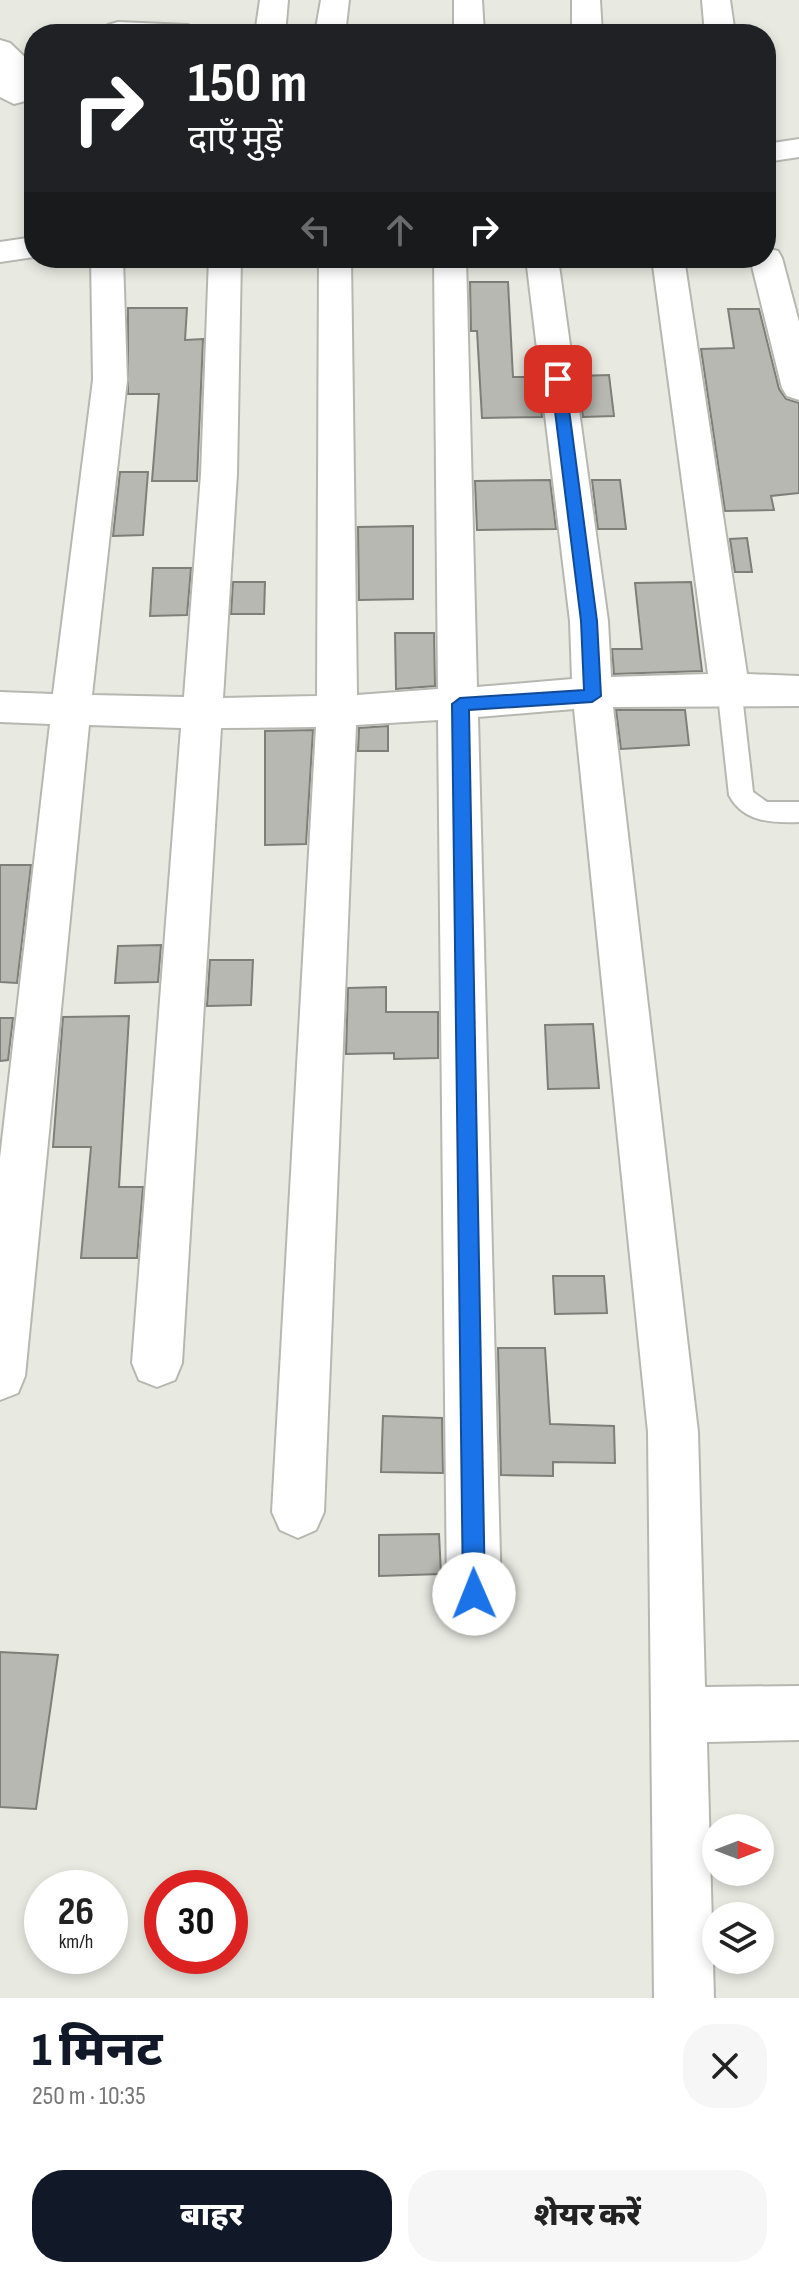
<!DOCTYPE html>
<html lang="hi">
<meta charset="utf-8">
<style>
:root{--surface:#fff;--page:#f6f6f6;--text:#222;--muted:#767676;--accent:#111827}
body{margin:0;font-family:"Sofia Sans Condensed","Noto Sans Devanagari",sans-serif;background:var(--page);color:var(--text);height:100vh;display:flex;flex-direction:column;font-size:30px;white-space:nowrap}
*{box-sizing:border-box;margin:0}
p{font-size:26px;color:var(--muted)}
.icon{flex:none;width:44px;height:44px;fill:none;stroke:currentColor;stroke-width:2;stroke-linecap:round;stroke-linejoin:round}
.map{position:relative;height:1998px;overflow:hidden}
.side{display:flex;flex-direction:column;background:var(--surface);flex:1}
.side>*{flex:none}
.guide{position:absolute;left:24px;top:24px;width:752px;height:244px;border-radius:32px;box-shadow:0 4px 12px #0003;background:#202124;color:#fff;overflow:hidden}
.needle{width:52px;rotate:90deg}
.tools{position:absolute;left:702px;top:1814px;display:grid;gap:16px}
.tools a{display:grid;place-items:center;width:72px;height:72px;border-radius:50%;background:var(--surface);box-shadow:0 4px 12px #0003;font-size:40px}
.speed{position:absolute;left:24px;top:1870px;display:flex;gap:16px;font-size:40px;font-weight:700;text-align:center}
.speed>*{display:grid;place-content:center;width:104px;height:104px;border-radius:50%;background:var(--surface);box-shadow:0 4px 12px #0003;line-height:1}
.speed small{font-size:20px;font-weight:400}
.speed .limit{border:12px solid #d22;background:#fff;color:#111}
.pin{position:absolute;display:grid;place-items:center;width:68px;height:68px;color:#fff;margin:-34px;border-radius:16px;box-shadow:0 4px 12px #0006}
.me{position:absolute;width:88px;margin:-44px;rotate:359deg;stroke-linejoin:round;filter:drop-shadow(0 0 6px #0008)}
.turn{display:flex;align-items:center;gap:28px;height:168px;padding:0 32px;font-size:36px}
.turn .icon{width:104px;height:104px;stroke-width:2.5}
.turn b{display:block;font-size:56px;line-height:68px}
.lanes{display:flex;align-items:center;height:76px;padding:0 32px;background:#0003;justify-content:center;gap:40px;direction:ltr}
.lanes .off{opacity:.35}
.round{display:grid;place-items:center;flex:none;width:84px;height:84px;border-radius:32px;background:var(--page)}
.overview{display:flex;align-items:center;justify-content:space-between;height:136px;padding:0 32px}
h1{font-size:48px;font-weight:800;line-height:60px;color:var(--accent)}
.action{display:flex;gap:16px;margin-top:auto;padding:16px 32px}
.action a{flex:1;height:92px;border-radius:32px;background:var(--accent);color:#fff;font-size:32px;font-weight:800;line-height:92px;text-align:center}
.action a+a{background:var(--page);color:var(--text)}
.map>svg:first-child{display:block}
.building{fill:#b7b8b1;stroke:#7e7f79;stroke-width:2}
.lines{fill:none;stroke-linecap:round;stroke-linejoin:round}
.lane-casing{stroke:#b6b7b0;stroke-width:4}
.street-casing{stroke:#b6b7b0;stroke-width:4}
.secondary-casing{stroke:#b6b7b0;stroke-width:4}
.lane{fill:#fff;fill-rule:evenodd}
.street{fill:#fff;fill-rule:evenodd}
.secondary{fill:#fff;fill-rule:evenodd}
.route{fill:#1a73e8;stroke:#114b97;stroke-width:2}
</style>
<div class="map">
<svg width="799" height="1998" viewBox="0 0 799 1998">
<rect width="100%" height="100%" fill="#e8eae2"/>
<g class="building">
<path d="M470 282H508L513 377H537L542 417 482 418 477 331H471Z"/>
<path d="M128 308H187L185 340 203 339 197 481H152L159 394H128Z"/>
<path d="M728 309H759L779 389 786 399 799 403V493L771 496 774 510 725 511 701 349 734 348Z"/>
<path d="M609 375 614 416 583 417 577 376Z"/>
<path d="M120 472H148L143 535 113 536Z"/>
<path d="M550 480 556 529 477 530 475 481Z"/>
<path d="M592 480H620L626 529H598Z"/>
<path d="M413 526V599L359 600 358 527Z"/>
<path d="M747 538 752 572H735L730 539Z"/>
<path d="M153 568H191L187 615 150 616Z"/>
<path d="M233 582H265L264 614H231Z"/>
<path d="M691 582 702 671 614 674 612 649H642L635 583Z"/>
<path d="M395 633H434L435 686 396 689Z"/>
<path d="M616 710H685L689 745 621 749Z"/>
<path d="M388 726V751H358L359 728Z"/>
<path d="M313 730 306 844 265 845V731Z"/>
<path d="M0 865H31L17 983 0 982Z"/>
<path d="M161 945 158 982 115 983 118 946Z"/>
<path d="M210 960H253L251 1005 207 1006Z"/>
<path d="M386 987V1012H438V1058L394 1059V1053L346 1054 348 988Z"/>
<path d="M129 1016 119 1187H143L137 1258H81L91 1147H53L63 1017Z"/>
<path d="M0 1018H13L8 1060 0 1061Z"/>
<path d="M593 1024 599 1088 548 1089 545 1025Z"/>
<path d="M553 1276H604L607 1313 555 1314Z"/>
<path d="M498 1348H545L550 1424 614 1426 615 1463 553 1462V1476L501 1475Z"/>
<path d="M383 1416 442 1418 443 1473 381 1472Z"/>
<path d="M439 1534 441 1574 379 1576V1535Z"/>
<path d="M0 1652 58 1655 36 1809 0 1807Z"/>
</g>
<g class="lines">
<g class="lane-casing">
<path id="lane" d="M729 677 737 680 741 686 753 792 767 802H799V822C771 823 743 822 729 795L717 686 721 680Z"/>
</g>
<g class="street-casing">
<g id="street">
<path d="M260 0H288L285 34H255Z"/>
<path d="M321 0H349L345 34H315Z"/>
<path d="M454 0H482L484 34H454Z"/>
<path d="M572 0H600L602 34H572Z"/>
<path d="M702 0H730L735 34H705Z"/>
<path d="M118 22 187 25 197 28 202 34H105L108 25Z"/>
<path d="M0 40 10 43 31 63 29 95 25 101 14 104 0 97Z"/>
<path d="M766 248 778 251 782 258 799 322V400L787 396 782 388 750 258H766Z"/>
<path d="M91 258H123L127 380 92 695 184 697 201 474 209 258H241L237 474 223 698 317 696 319 258H351L357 695 438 689 434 258H466L477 687 572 679 570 621 526 258H558L608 621 611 677 708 674 652 258H684L747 674 799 676V706L613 707 698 1432 705 1687 799 1686V1740L707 1742 714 1998H654L648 1432 574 709 478 717 501 1594 493 1613 474 1621 455 1613 447 1594 438 720 356 725 324 1512 316 1530 298 1538 280 1530 272 1512 316 727 221 728 182 1363 175 1380 157 1387 139 1380 132 1363 181 728 89 725 25 1376 18 1393 0 1400V1158L50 724 0 722V692L53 694 93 380Z"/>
</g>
</g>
<g class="secondary-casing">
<g id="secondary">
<path d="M799 139V157L766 162V144Z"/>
<path d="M34 237V257L0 262V242Z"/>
</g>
</g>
<use href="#lane" class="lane"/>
<use href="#street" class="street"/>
<use href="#secondary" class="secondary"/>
</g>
<path class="route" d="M558 374 565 379 597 621 601 696 592 702 469 710 485 1594 482 1601 474 1605 466 1601 463 1594 452 704 460 698 584 690 581 621 551 379Z"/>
</svg>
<div class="tools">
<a><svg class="needle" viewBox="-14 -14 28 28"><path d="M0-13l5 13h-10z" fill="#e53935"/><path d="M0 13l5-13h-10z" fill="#767676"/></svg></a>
<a><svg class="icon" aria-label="layers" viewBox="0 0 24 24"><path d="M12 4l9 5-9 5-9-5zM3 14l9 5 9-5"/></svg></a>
</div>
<div class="speed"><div>26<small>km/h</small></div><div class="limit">30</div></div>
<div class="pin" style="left:558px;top:379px;background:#d93025"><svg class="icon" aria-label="arrive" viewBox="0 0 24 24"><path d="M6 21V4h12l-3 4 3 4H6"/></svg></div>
<svg class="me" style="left:474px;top:1594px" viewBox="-20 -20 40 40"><circle r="19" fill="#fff"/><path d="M0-13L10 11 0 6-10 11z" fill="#1a73e8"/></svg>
<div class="guide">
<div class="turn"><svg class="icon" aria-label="right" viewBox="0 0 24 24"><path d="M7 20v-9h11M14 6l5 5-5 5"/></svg><div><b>150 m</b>दाएँ मुड़ें</div></div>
<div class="lanes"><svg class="icon off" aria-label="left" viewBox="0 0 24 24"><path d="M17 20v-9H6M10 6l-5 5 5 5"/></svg><svg class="icon off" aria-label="ahead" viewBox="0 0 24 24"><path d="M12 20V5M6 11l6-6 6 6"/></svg><svg class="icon" aria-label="right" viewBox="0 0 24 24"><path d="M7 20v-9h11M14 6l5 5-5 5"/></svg></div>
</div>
</div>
<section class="side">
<div class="overview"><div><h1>1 मिनट</h1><p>250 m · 10:35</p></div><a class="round"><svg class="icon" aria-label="close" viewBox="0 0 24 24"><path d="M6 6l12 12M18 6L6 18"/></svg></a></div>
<div class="action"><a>बाहर</a><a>शेयर करें</a></div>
</section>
